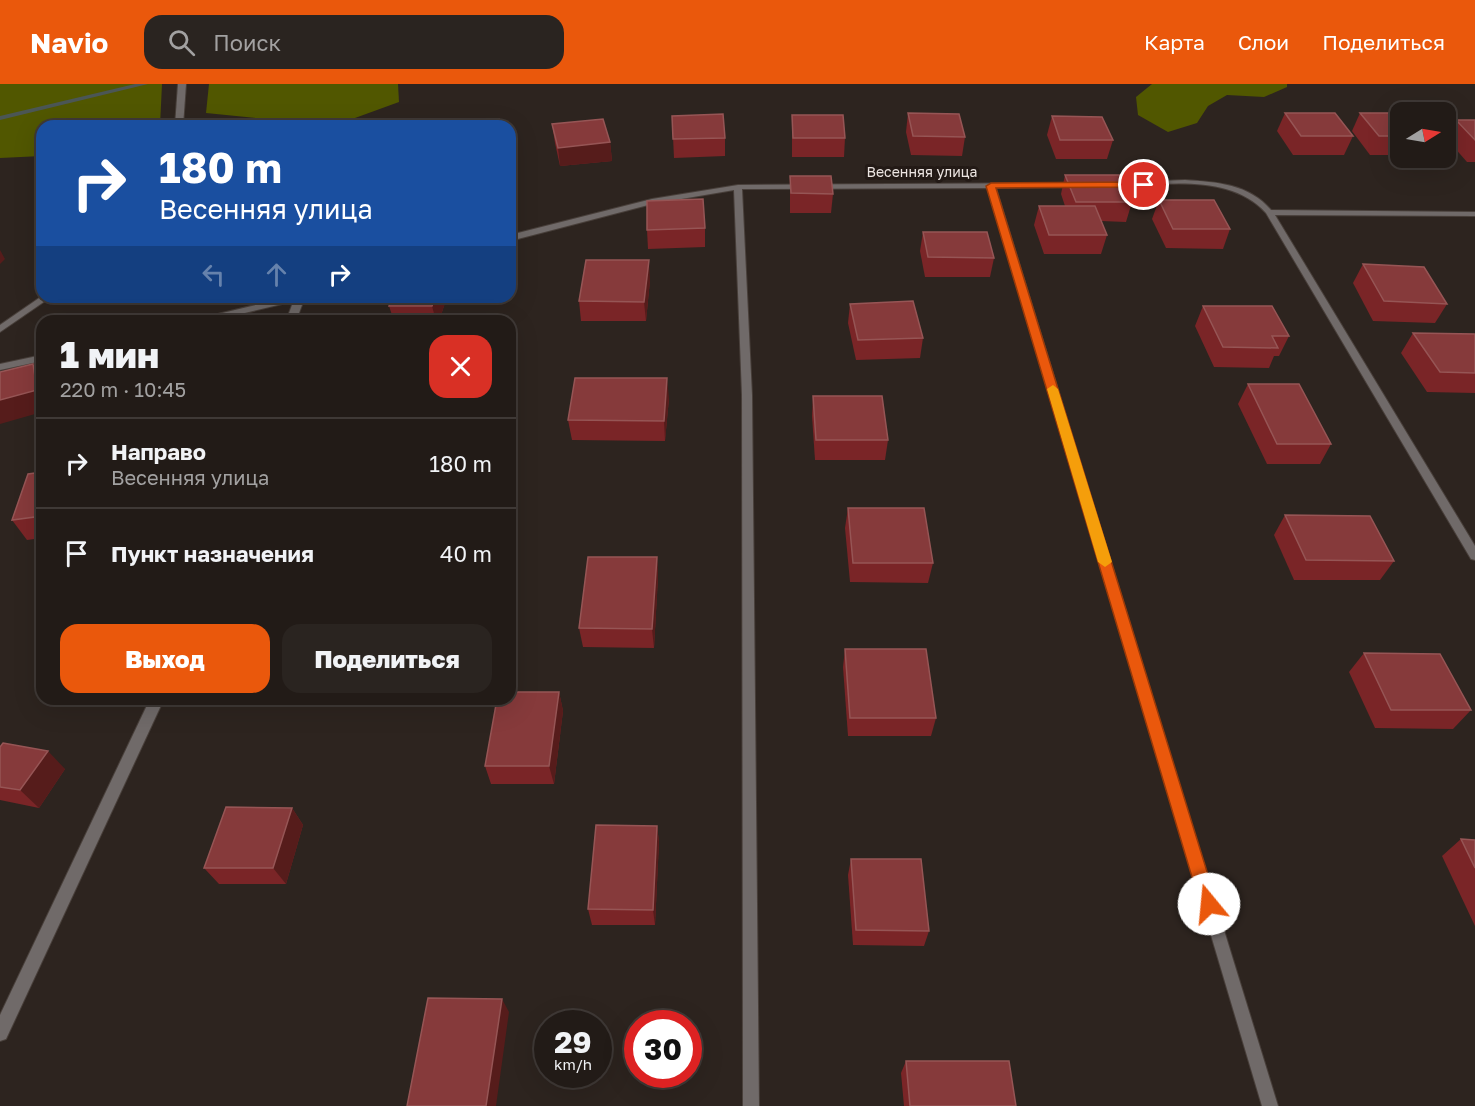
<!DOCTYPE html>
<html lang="ru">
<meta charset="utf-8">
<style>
:root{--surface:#221b17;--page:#2a2420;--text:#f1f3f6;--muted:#a2a1a1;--line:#3f3936;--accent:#ea580c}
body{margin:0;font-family:"Golos Text",sans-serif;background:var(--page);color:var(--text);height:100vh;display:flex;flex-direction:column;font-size:22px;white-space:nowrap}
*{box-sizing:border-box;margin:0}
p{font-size:20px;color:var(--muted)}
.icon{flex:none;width:33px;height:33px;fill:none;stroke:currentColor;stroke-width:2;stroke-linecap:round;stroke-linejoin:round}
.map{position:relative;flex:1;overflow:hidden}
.side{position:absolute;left:36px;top:231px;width:480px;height:390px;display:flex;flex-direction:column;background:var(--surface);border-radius:18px;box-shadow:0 6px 24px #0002,0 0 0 2px var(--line)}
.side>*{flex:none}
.hud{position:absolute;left:36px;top:36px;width:480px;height:183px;border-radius:18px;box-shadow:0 6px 24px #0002,0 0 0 2px var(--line);background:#1a4fa0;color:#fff;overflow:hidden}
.needle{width:39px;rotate:79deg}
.fabs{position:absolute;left:1390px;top:18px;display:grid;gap:12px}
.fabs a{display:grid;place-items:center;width:66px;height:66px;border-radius:12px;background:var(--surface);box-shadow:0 6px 24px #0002,0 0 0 2px var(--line);font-size:30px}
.speed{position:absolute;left:534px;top:926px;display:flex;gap:12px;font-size:30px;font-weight:700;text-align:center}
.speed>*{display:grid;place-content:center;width:78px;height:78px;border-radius:50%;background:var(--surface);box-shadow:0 6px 24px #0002,0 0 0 2px var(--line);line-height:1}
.speed small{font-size:15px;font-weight:400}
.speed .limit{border:9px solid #d22;background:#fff;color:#111}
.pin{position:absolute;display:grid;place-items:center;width:51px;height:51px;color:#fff;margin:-26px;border:3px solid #fff;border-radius:50%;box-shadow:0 2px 6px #0007}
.me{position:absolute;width:66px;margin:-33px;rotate:343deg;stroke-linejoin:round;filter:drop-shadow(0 0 4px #0008)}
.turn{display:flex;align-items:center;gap:21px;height:126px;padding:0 24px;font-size:27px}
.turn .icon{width:78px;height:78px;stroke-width:2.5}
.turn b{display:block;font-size:42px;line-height:51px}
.lanes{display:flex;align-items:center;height:57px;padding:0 24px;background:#0003;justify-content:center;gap:30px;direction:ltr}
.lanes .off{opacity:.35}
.round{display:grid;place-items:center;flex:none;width:63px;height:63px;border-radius:18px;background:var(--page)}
.summary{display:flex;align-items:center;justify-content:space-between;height:102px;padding:0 24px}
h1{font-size:36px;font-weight:800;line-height:45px}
.button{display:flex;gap:12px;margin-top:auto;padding:12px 24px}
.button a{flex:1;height:69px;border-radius:18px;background:var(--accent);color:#fff;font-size:24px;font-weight:800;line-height:69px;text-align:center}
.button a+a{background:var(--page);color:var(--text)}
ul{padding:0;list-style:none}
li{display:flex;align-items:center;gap:18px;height:90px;padding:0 24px;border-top:2px solid var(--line)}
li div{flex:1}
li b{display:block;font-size:22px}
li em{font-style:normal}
header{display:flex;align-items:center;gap:36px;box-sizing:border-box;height:84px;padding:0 30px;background:var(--accent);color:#fff}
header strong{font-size:28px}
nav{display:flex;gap:33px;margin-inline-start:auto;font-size:21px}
.search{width:420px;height:54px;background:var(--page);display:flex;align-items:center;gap:15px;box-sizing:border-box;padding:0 21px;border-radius:18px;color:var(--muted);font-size:22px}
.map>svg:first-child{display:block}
.forest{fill:#515700}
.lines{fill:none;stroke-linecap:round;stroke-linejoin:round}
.stream{fill:#4b5655;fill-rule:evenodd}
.lane-casing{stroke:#483f3a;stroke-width:2}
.street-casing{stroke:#483f3a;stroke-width:2}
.lane{fill:#706a69;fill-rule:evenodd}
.street{fill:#706a69;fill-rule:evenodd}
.wall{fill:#7a2527}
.shaded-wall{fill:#561c1b}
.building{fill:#863a3b;stroke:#965555;stroke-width:1.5}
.route{fill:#ea580c;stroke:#983908;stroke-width:1.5}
.slow{fill:#f59e0b}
.labels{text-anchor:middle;stroke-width:6;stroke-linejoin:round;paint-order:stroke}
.far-street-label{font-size:14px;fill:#ece5e2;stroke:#231a16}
</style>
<header>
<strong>Navio</strong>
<div class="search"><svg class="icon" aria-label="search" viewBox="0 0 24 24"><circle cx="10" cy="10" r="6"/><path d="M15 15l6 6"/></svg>Поиск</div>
<nav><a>Карта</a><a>Слои</a><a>Поделиться</a></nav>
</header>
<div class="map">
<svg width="1475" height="1022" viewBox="0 0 1475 1022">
<rect width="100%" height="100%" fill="#2d241f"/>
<g class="forest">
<path d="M0 0H162L160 42H42V72L0 74Z"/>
<path d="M209 0H398L399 18 333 42 206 29Z"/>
<path d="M1152 0H1287V3L1264 13 1227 11 1208 22 1197 39 1168 48 1138 31 1136 13Z"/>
</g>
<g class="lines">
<path class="stream" d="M135 0H148L0 36V32Z"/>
<g class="lane-casing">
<g id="lane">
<path d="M178 0H186L183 42H175Z"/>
<path d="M42 212 51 213 0 248V241Z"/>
<path d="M295 213H305L296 237H286Z"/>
<path d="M150 615H164L6 955 0 957V931Z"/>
</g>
</g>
<g class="street-casing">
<g id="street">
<path d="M1185 96C1217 98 1249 100 1271 126L1475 128V132L1275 131 1475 462V476L1471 475 1266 129C1228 87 1158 102 1108 103L1104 101 1108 99Z"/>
<path d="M1082 99V103H1079L996 104 1278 1022H1262L988 104 742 105 752 311 759 1022H743L742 311 734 106 652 120 510 157V151L652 115 738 101Z"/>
<path d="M289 213H305L303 215 212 237H195L197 235Z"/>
<path d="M42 271V277L0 286V280Z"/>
</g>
</g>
<use href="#lane" class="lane"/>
<use href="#street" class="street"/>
</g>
<g class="wall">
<path d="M908 29 965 53 962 72 911 71 906 48Z"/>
<path d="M1285 29 1353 52 1344 71H1293L1277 47Z"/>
<path d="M1360 29H1401V71H1370L1352 47Z"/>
<path d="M792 31 845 54 844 73H792Z"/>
<path d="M672 32 725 54V72L674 74Z"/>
<path d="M1052 32 1113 56 1107 75H1056L1047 51Z"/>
<path d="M1456 36H1475V78H1467L1446 54Z"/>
<path d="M552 40 610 58 612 77 560 82 555 59Z"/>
<path d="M1065 91 1132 118 1126 138 1101 137 1107 151 1101 170H1044L1034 141 1039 122H1065L1061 110Z"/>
<path d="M790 92 833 110 831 129H790Z"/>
<path d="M1159 116 1230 145 1223 165 1166 164 1152 135Z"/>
<path d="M705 144V163L648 165 647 146Z"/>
<path d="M923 148 994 174 990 193H925L920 167Z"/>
<path d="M1363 180 1447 220 1435 239 1373 237 1353 199Z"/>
<path d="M650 196 646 237H581L579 217Z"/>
<path d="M392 213H447L439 237H394L389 222Z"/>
<path d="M850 220 923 254 920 274 856 276 848 239Z"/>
<path d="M1203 222 1289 252 1279 272H1274L1269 284 1214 283 1195 242Z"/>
<path d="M1413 249 1475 250V309L1427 308 1401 269Z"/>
<path d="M1248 300 1331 360 1320 380H1267L1238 320Z"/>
<path d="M813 312 888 356 885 376H815L812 332Z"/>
<path d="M669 314 665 357 572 356 568 336Z"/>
<path d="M42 388V454L27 456 12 436Z"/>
<path d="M848 424 933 479 928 499 850 498 845 444Z"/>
<path d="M1285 431 1394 477 1380 496H1294L1274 451Z"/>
<path d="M657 473 658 493 654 564 583 563 579 544Z"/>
<path d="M845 565 936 634 931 652H848L843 583Z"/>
<path d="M1364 569 1471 626 1453 645 1375 644 1349 588Z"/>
<path d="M559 608 563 627 554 700H491L485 682Z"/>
<path d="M0 663 65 685 39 724 0 716Z"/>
<path d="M292 724 303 741 286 800H219L204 784Z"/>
<path d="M657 742 659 758 655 841H592L588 825Z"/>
<path d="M1461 755 1475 756V842L1442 772Z"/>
<path d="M851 775 929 847 924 862 853 861 848 791Z"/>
<path d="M906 977 1016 1022H904L901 989Z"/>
</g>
<g class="shaded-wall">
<path d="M510 52 513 71 510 72Z"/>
<path d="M610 58 612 77 560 82 558 64Z"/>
<path d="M0 166 5 175 0 180Z"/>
<path d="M649 176 650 196 646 237 644 218Z"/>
<path d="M435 213H447L439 237H436L432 222Z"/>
<path d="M33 280 42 294V328L0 340V316Z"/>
<path d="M667 294 669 314 665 357 664 337Z"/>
<path d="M657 473 658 493 654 564 652 545Z"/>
<path d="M559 608 563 627 554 700 549 682Z"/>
<path d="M48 667 65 685 39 724 20 706Z"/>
<path d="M292 724 303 741 286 800 273 784Z"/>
<path d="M657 742 659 758 655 841 653 826Z"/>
<path d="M502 915 509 928 496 1022H486Z"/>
</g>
<g class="building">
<path d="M908 29 959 30 965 53 913 52Z"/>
<path d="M1285 29H1335L1353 52H1301Z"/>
<path d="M1360 29H1401V52H1379Z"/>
<path d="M723 30 725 54 673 55 672 32Z"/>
<path d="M792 31H843L845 54H793Z"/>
<path d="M1052 32 1102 33 1113 56H1060Z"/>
<path d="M499 35 503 42H462Z"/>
<path d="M603 35 610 58 558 64 552 40Z"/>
<path d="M1456 36H1475V56Z"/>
<path d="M1065 91H1120L1132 118H1076Z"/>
<path d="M790 92H831L833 110 791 109Z"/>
<path d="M703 115 705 144 647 146V117Z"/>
<path d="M1159 116H1214L1230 145H1173Z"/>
<path d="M1039 122H1095L1107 151H1049Z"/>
<path d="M923 148H987L994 174 928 173Z"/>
<path d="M586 176H649L644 218 579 217Z"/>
<path d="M1363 180 1424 183 1447 220 1384 217Z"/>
<path d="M392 213H435L432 222H389Z"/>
<path d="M913 217 923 254 858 256 850 220Z"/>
<path d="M1203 222H1272L1289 252H1272L1278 264 1223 263Z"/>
<path d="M1413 249 1475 250V289L1440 288Z"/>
<path d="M33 280 37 306 0 316V288Z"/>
<path d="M575 294H667L664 337 568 336Z"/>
<path d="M1248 300H1299L1331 360H1277Z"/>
<path d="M813 312H882L888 356H816Z"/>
<path d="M42 388V432L12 436 28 390Z"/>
<path d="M848 424H924L933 479H853Z"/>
<path d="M1285 431 1370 432 1394 477 1306 476Z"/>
<path d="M588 473H657L652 545 579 544Z"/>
<path d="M845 565H926L936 634H850Z"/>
<path d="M1364 569 1440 570 1471 626H1391Z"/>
<path d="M510 608H559L549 682H485L497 615H510Z"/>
<path d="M3 659 48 667 20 706 0 703V663Z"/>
<path d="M226 723 292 724 273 784H204Z"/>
<path d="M596 741 657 742 653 826 588 825Z"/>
<path d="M1461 755 1475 756V784Z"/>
<path d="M851 775H921L929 847 856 846Z"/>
<path d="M428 914 502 915 486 1022H407Z"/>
<path d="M906 977H1009L1016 1022H910Z"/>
</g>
<path class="route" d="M1144 98 1147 99V103L996 104 1217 820 1215 826 1209 828 1203 826 1200 820 986 102 991 99Z"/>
<path class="slow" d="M1053 301 1058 305 1112 478 1105 483 1098 478 1047 305Z"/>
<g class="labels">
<g class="far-street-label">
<text x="922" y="93">Весенняя улица</text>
</g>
</g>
</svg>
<div class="fabs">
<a><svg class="needle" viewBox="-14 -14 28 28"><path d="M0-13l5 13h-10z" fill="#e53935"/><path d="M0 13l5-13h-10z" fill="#a2a1a1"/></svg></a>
</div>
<div class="speed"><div>29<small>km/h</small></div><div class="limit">30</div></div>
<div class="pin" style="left:1144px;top:101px;background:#d93025"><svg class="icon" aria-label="arrive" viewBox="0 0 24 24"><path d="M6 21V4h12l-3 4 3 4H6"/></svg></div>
<svg class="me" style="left:1209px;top:820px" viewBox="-20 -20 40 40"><circle r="19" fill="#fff"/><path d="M0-13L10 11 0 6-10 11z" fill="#ea580c"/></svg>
<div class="hud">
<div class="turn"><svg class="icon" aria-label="right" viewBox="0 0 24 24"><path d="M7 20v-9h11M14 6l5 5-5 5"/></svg><div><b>180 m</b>Весенняя улица</div></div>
<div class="lanes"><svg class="icon off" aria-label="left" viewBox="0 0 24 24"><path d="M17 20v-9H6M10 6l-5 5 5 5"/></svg><svg class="icon off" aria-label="ahead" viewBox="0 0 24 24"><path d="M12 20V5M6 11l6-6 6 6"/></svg><svg class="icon" aria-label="right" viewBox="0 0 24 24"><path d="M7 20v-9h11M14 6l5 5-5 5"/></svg></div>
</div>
<section class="side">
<div class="summary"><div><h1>1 мин</h1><p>220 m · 10:45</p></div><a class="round" style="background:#d93025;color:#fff"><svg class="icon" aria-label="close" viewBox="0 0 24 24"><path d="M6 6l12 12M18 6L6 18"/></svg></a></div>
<ul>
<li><svg class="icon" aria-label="right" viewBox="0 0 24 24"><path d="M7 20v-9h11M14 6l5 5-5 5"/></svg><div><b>Направо</b><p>Весенняя улица</p></div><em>180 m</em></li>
<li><svg class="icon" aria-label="arrive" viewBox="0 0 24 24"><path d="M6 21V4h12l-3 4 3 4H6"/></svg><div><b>Пункт назначения</b></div><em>40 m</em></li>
</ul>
<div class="button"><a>Выход</a><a>Поделиться</a></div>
</section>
</div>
